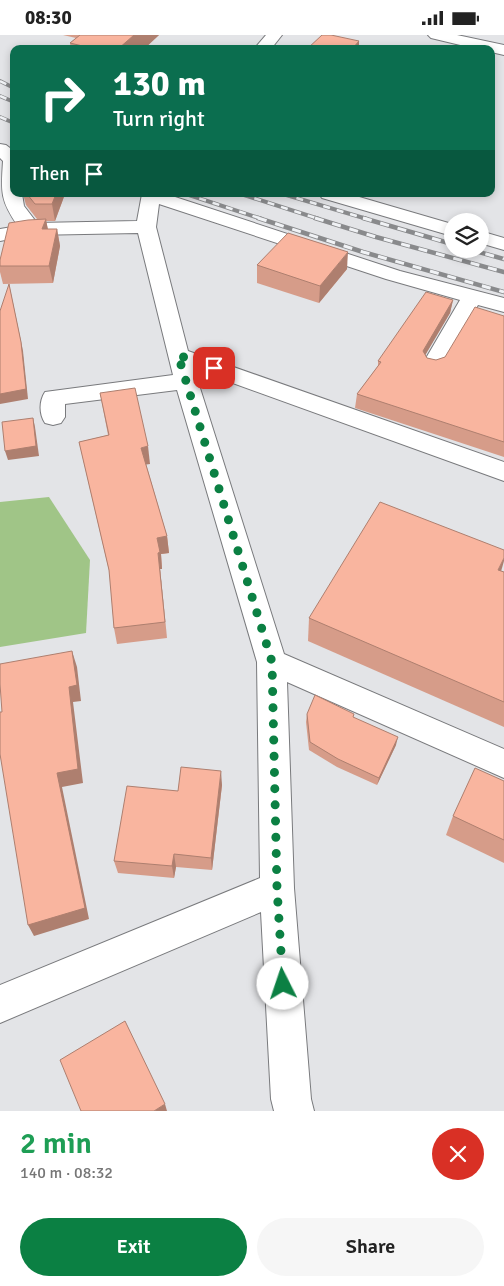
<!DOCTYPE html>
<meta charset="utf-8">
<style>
:root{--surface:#fff;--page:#f6f6f6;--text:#222;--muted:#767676;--accent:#0b8043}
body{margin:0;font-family:Signika,sans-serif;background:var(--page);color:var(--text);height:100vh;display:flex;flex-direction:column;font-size:19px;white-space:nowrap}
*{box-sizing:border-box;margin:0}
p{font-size:16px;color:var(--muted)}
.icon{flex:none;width:28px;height:28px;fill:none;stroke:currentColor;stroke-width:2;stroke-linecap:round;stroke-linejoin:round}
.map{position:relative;height:1076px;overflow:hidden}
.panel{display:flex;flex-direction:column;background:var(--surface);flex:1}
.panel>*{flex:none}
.banner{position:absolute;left:10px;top:10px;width:485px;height:152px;border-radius:10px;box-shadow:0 2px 8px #0003;background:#0b6e4f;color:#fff;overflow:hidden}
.tools{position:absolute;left:444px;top:178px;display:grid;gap:10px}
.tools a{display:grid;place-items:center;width:45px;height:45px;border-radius:50%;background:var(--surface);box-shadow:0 2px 8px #0003;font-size:25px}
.pin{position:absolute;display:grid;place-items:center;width:42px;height:42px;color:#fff;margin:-21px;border-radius:10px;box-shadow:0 2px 8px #0006}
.me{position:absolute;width:55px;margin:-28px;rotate:356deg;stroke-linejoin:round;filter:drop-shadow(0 0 4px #0008)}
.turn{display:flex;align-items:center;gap:18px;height:105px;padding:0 20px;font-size:22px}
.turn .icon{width:65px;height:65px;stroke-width:2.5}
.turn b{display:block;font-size:35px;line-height:42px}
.then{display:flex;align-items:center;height:48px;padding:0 20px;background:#0003;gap:10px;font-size:19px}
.round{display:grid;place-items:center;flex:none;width:52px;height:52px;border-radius:26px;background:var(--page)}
.headline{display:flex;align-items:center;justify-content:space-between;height:85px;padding:0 20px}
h1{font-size:30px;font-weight:600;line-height:38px;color:#1e9e55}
.action{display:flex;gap:10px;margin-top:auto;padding:10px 20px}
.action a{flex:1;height:58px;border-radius:30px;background:var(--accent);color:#fff;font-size:20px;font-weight:600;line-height:58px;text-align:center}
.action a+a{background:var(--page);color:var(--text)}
.status{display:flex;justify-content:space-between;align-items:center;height:35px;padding:0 25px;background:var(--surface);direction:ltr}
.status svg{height:14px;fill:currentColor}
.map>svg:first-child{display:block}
.green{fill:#a0c587}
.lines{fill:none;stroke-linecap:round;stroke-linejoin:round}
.minor-casing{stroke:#797a7d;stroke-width:2}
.minor{fill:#fff;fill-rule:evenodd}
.rail-far1-casing{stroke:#898a8c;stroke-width:4}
.rail-casing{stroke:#898a8c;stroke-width:4.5}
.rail-far1{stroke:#f0f2f5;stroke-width:2.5;stroke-dasharray:7;stroke-linecap:butt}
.rail{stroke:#f0f2f5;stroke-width:3;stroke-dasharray:9;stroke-linecap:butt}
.wall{fill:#d69c89}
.shaded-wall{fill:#ae7f6f}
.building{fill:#f9b59f;stroke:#ae7f6f}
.route{stroke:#0b8043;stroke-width:9;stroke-dasharray:0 16.2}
</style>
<div class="status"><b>08:30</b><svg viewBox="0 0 49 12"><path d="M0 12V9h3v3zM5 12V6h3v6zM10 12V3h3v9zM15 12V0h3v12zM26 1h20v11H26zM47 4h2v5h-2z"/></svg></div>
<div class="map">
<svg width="504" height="1076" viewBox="0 0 504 1076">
<rect width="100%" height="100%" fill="#e3e4e7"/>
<path class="green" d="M49 462 90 525 86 598 0 612V467Z"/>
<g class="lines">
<g class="minor-casing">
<g id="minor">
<path d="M266 0H282L271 14H254Z"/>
<path d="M428 0H457L504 10V20L491 17V14H477L431 3Z"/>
<path d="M0 109 6 110 14 116V159H22L24 171 37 188 137 186 142 159H166L400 236 504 263V277L478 270 441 335 433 337 425 335 422 330 460 265 386 244 159 169 156 192 188 316 504 427V446L194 334 284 619 504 714V743L287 647 294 853 311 1064 314 1076H274L271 1064 261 877 0 988V950L260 843 257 627 177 355 65 369V382L61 388 53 390 45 388C39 379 39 366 45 357L173 340 138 198 31 200 0 206V194L18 191C0 165 1 157 3 126L0 123Z"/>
<path d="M319 159H349L452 189V201L322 163Z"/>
<path d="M480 196 504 203V215L480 208Z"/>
</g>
</g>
<use href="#minor" class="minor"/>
<g class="rail-far1-casing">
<g id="rail-far1">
<path d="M0 46 14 53"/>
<path d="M0 61 14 67"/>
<path d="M0 82 14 88"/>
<path d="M186 159 262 184"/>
<path d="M241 159 319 184"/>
<path d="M283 159 367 184"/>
</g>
</g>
<g class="rail-casing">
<g id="rail">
<path d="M258 183 363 217 504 257"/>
<path d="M315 183 376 202 504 237"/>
<path d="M363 183 452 209"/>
<path d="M468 214 504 224"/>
</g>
</g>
<use href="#rail-far1" class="rail-far1"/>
<use href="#rail" class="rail"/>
</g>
<g class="wall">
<path d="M63 0H159L144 14H71L70 8 76 3Z"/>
<path d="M23 159H65L55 186H46L48 194H57L60 211 53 248 3 249 0 237V225L37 184 26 170Z"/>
<path d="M257 230 347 234 319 268 257 248Z"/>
<path d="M453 265 450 278 425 320 427 323 436 325 445 322 504 281V422L355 373 357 359 378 331V326Z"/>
<path d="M100 358 150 429H146L167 501 169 518 161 519 162 534H160L167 603 117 609 114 593 110 540 79 407 108 400Z"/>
<path d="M501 536 504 537V692L308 606 309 583Z"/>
<path d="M307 679 354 683 396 710 377 750 337 732 309 715 306 687Z"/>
<path d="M504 746V828L446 800 453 781Z"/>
<path d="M222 750 212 835 176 832 174 843 118 838 114 826 178 756Z"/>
</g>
<g class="shaded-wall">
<path d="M134 0H159L144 14H118Z"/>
<path d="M359 6V14H352Z"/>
<path d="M56 159H65L55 186 52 169Z"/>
<path d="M46 184 49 202 42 194Z"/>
<path d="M57 194 60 211 53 248 49 231Z"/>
<path d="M348 217 347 234 319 268 320 251Z"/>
<path d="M9 249 23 316 28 364 0 369V359Z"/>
<path d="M453 265 450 278 420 329 423 316Z"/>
<path d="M33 383 35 392 39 421 8 425 5 416Z"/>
<path d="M148 411 150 429 143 430 141 413Z"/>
<path d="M167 501 169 518 161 519 162 534H160L167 603 158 518 157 503Z"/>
<path d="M504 523V526L500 540 498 535Z"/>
<path d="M72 616 77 632 81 666 73 667 83 748 62 752 89 884 34 901 28 890 57 738Z"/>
<path d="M398 702 396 710 377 750 379 743Z"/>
<path d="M221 736 222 750 212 835 211 823Z"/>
<path d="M174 819 176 832 174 843 172 831Z"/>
<path d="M165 1069 167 1076H154Z"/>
</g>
<g class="building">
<path d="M80 0H134L118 14H95L70 8Z"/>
<path d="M322 0H331L359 6 352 14H307Z"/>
<path d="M27 159H56L52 169H35Z"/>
<path d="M46 184 42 194H57L49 231H0V225L9 188 28 185Z"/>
<path d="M288 198 348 217 320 251 257 230Z"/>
<path d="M9 249 21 307 26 354 0 359V276Z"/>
<path d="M426 257 453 265 423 316 427 323 436 325 445 322 475 272 504 281V407L357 359 381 327 378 326Z"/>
<path d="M135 353 148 411 141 413 167 501 157 503 160 517 158 518 165 587 114 593 109 535 79 407 109 400 100 358Z"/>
<path d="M33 383 36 411 5 416 2 387Z"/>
<path d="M380 467 504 515V523L498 535 504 537V667L309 583Z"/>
<path d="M72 616 77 650 69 652 78 734 57 738 85 873 28 890 0 719V677H2L0 649V629Z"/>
<path d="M315 660 354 679 353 682 398 702 379 743 338 724 310 707 307 679Z"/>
<path d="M181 732 221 736 211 823 174 819 172 831 114 826 127 751 178 756Z"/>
<path d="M475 733 504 746V805L453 781Z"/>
<path d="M125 986 165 1069 154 1076H81L60 1025Z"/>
</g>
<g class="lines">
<path class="route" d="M214 333 178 320 272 627 277 853 283 949"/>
</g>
</svg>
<div class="tools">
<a><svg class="icon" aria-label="layers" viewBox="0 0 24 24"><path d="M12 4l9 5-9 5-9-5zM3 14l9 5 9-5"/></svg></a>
</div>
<div class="pin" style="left:214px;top:333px;background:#d93025"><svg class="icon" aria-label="arrive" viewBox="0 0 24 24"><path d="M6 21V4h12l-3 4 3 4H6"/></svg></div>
<svg class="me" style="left:283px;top:949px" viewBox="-20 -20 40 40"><circle r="19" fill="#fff"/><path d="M0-13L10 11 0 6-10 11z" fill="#0b8043"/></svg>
<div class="banner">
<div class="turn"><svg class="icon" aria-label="right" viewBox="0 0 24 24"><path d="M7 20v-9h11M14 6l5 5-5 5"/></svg><div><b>130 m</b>Turn right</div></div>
<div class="then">Then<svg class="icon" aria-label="arrive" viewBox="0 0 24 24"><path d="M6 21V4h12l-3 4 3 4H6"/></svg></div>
</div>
</div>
<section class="panel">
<div class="headline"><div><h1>2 min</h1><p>140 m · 08:32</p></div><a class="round" style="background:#d93025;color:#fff"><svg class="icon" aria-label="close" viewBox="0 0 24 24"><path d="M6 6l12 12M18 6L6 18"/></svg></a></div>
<div class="action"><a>Exit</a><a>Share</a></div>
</section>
